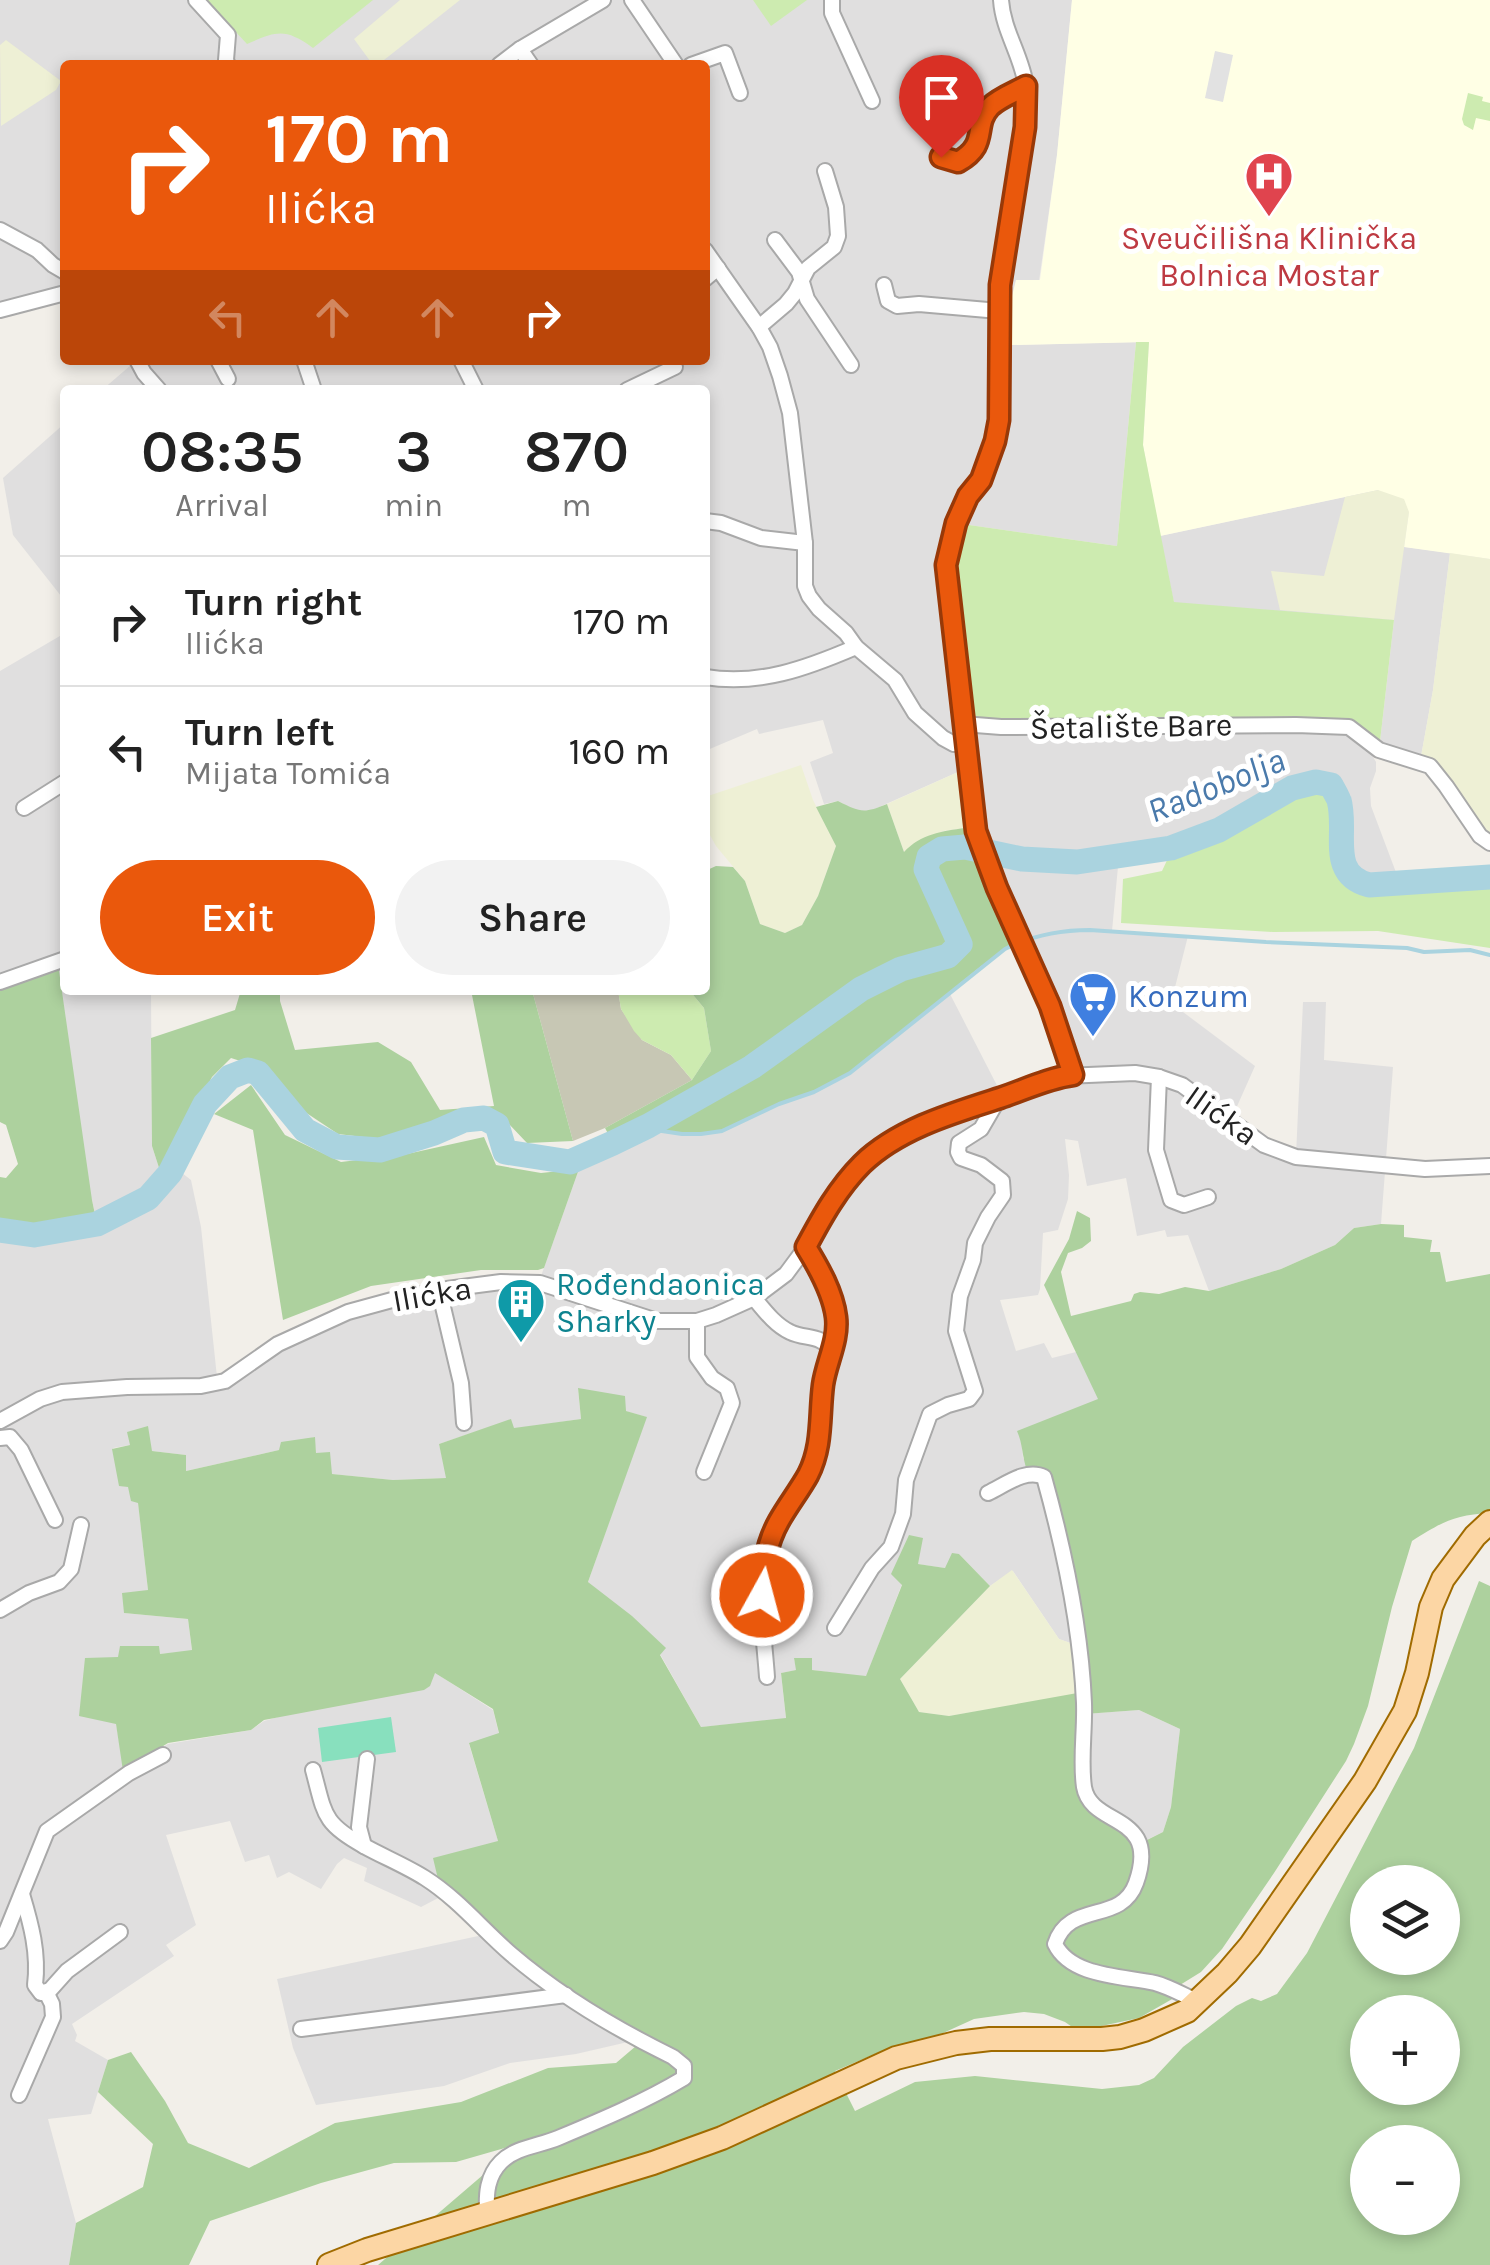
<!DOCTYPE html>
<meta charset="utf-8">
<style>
:root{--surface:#fff;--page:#f2f2f2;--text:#222;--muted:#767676;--line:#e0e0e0;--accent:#ea580c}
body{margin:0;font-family:Karla,sans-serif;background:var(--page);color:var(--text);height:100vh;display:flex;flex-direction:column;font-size:38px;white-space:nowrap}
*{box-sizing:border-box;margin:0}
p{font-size:32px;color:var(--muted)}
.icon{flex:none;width:55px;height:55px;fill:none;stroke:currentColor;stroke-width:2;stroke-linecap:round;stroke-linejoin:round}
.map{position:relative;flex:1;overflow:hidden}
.details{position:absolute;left:60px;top:385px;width:650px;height:610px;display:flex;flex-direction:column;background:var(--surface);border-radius:10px;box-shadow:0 5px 15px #0003}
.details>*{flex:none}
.top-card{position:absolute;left:60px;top:60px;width:650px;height:305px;border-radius:10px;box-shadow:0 5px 15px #0003;background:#ea580c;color:#fff;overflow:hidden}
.fabs{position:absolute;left:1350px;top:1865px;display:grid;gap:20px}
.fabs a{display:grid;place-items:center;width:110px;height:110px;border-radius:50%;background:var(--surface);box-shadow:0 5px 15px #0003;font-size:50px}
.pin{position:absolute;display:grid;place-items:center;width:85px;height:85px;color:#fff;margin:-102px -42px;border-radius:50% 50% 50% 0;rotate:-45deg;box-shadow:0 0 10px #0007}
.pin .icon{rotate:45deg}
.me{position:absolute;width:110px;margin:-55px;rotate:7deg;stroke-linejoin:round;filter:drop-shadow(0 0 8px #0008)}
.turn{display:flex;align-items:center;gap:35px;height:210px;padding:0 40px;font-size:45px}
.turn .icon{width:130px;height:130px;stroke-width:2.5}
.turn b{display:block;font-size:70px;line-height:85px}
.lanes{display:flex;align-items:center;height:95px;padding:0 40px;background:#0003;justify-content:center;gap:50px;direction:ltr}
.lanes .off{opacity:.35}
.eta{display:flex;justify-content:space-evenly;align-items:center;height:170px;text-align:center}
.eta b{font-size:60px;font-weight:600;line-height:70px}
.button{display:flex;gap:20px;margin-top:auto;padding:20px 40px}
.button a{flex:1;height:115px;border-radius:60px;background:var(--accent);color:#fff;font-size:40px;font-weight:600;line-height:115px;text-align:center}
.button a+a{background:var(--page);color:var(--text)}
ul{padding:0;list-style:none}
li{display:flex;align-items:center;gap:30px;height:130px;padding:0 40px;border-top:2px solid var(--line)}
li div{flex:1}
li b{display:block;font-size:38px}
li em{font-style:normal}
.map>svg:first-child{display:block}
.residential{fill:#e0dfdf}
.education{fill:#ffffe5}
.construction{fill:#c7c7b4}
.farmland{fill:#eef0d5}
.grass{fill:#cdebb0}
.forest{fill:#add19e;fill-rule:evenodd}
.pitch{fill:#88e0be}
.parking{fill:#e2e2e2}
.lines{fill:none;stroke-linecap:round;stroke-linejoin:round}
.stream{stroke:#aad3df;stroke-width:4}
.river{stroke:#aad3df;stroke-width:25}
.minor-casing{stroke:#a9a9a9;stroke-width:18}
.primary-casing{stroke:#a06b00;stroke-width:26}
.minor{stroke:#fff;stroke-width:14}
.primary{stroke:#fcd6a4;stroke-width:22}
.route-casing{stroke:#983908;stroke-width:25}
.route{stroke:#ea580c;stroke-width:18}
.labels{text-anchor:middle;stroke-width:10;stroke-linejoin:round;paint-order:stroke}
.health-label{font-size:32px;fill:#be3a42;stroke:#fff}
.street-label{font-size:32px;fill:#222;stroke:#fff}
.shop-label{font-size:32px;fill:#366cbe;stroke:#fff;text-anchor:start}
.culture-label{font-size:32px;fill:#0d838f;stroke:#fff;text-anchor:start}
.water-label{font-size:35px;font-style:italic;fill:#4a7aab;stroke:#fff}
</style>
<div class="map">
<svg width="1490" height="2265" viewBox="0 0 1490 2265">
<rect width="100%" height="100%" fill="#f2efe9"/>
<g class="residential">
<path d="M0 0H1072L1057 155 1039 281H1016L1013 345 1136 342 1117 546 955 523 967 734 1344 730 1370 752 1376 762V771L1370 788 1371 806 1400 883 1369 885 1355 881 1344 868 1339 800 1331 786 1316 782 1292 788 1219 830 1171 848 1119 856 1112 931 1188 936 1171 1003 1255 1066 1230 1122 1296 1156 1303 1002H1326L1324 1060 1393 1067 1381 1224 1354 1228 1335 1245 1281 1269 1209 1291 1188 1235 1167 1237 1165 1230 1137 1236 1126 1178 1087 1186 1078 1141 1065 1139 1069 1175 1068 1199 1058 1230 1043 1233 1040 1289 1038 1295 1000 1300 1016 1351 1044 1343 1052 1358 1076 1352 1099 1399 1022 1443 1023 1458 1037 1473 1079 1646 1059 1639 1013 1571 990 1586 959 1554 945 1568 917 1564 902 1584 866 1677 812 1670 794 1659 797 1670 781 1673 786 1719 701 1727 660 1654 665 1649 588 1582 646 1417 625 1411 595 1393 578 1389 581 1419 513 1429 511 1420 439 1444 447 1478 393 1480 331 1474 316 1453 314 1437 279 1450 186 1471V1455L152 1451 150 1448 130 1445 113 1448 128 1487 138 1502 148 1590 124 1613 188 1619 192 1651 160 1654 120 1647 116 1723 124 1771 168 1744 251 1730 264 1721 434 1672 493 1710 499 1734 469 1744 498 1841 442 1896 421 1907 364 1881 367 1868 344 1858 337 1864 321 1889 289 1872 277 1878 269 1855 245 1862 230 1821 166 1835 196 1925 166 1945 174 1956 72 2024 77 2035 75 2041 108 2060 91 2114 48 2119 76 2223 69 2265H0V1230L34 1235 97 1223 92 1200 0 981V671L65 633V990H151L152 1146 163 1180 173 1166 191 1180 201 1227 217 1377 240 1369 350 1316 425 1298 502 1291 535 1293 584 1155 648 1126 662 1131H722L779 1104 814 1092 891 1041 949 992 1006 1103 1067 1083 1064 1060 1044 1000 994 892 966 770 958 772 868 812H859L838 801 824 804 810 762 833 753 823 720 759 734 757 729 705 751V390H102L131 365 128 360H705V65H65V293L0 310Z"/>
<path d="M65 423V601L13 535 3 478Z"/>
<path d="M1378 490 1405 547 1450 553 1433 690 1420 762 1379 750 1394 620 1174 603 1160 536Z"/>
<path d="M1139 1710 1180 1729 1171 1807 1163 1832 1138 1844 1088 1800 1084 1714Z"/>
<path d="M483 1935 628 2042 576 2054 510 2063 444 2086 316 2105 293 2048 277 1979Z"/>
</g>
<path class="education" d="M1072 0H1490V559L1404 547 1409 512 1378 490 1160 536 1143 445 1149 342 1012 345 1011 300 1016 280H1040L1057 155Z"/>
<path class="construction" d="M532 990H618L621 1009 642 1040 671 1055 692 1080 605 1128 573 1141Z"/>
<g class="farmland">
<path d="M400 0H460L384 60 382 65H373L354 39Z"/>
<path d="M6 40 61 81 56 90 1 126 0 45Z"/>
<path d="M1378 490 1404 499 1409 512 1394 620 1280 610 1271 571 1324 576 1345 497Z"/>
<path d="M1450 553 1490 559V843L1420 762 1433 690Z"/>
<path d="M801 765 813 800 836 846 818 896 802 925 785 933 760 924 745 881 716 846 705 826V797Z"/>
<path d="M958 772 965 828 943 831 904 852 887 804Z"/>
<path d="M1012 1570 1059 1639 1079 1646 1083 1693 949 1716 919 1712 900 1679 990 1586Z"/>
</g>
<g class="grass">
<path d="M206 0H373L313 48C285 28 277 31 247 44Z"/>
<path d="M753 0H807L771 26Z"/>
<path d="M1468 93 1483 97 1482 101 1490 103V121L1476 118 1473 130 1464 125 1462 119Z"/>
<path d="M1136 342H1149L1143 445 1174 602 1394 620 1379 750 1355 731 963 724 946 565 955 523 1117 546Z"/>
<path d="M1314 788 1326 792 1331 803 1335 868 1348 885 1374 890 1490 885V948L1378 931 1273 932 1121 923 1123 879 1162 871 1169 856C1219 836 1265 809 1314 788Z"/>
<path d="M618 990H689L704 1008 711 1051 692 1080 671 1055 642 1040 634 1031 621 1009Z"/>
</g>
<g class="forest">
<path d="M838 801C860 812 863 814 887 804L904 852C921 834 942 831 965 828V847L977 850 979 863 992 873 1018 943 1005 949 980 967 850 1073 814 1092 778 1104 722 1131 701 1134H682L662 1131 648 1126 613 1143 605 1128 692 1080 711 1051 704 1008 689 990H705V871L716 866 733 867 745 881 760 924 785 933 802 925 818 896 836 846 816 807Z"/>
<path d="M58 964 92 1200 97 1224 34 1235 0 1230V1177L6 1178 18 1164 6 1125 0 1122V983Z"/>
<path d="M241 990H280V1001L295 1050 378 1042 411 1062 440 1110 494 1106 471 990H532L573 1141 527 1143 507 1122 486 1112 442 1119 380 1139 338 1134 299 1108 265 1069 231 1058 212 1077 161 1174 152 1146 151 1038 235 1010Z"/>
<path d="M251 1085 285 1135 341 1162 407 1154 484 1137 496 1165 541 1173 579 1169 544 1268 538 1270H481L371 1286 283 1320 253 1130 214 1114Z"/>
<path d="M1077 1211 1090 1218 1091 1241 1082 1248 1068 1253 1061 1272 1071 1316 1131 1301 1134 1294 1140 1292 1159 1294 1185 1287 1209 1291 1281 1269 1335 1245 1354 1228 1381 1224 1404 1225V1237L1432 1240 1430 1252H1440L1446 1282 1490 1274V1513C1454 1515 1442 1522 1412 1541L1392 1607 1368 1706 1354 1744 1346 1761 1274 1873 1222 1949 1201 1972 1180 1985 1181 1994 1139 2018 1078 2031 1065 2022 1044 2014 1024 2012 974 2019 941 2034 889 2048 835 2071 855 2111 915 2082 975 2076 1102 2089 1139 2085 1154 2078 1183 2047 1236 2006 1252 1998 1261 2001 1277 1994 1307 1953 1414 1748 1479 1581 1490 1586V2265H378L519 2144 456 2162 394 2163 321 2183 210 2221 189 2265H69L76 2223 143 2187 153 2144 98 2092 108 2060 131 2052 165 2101 188 2143 249 2168 335 2123 461 2102 548 2068 616 2063 636 2046 638 2039 591 2012 442 1896 433 1858 498 1841 469 1743 499 1733 493 1709 435 1673 430 1686 424 1690 264 1720 251 1730 168 1743 123 1771 116 1724 79 1716 85 1658 118 1657 120 1646H159L160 1654 192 1650 188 1619 124 1613 122 1593 148 1590 138 1503 131 1501 128 1487 119 1486 112 1449 130 1445 127 1432 148 1426 152 1451 186 1455V1471L279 1450 281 1442 315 1437 316 1453 330 1452 332 1474 393 1480 446 1478 439 1444 511 1419 514 1428 581 1419 578 1388 625 1396 626 1411 647 1417 588 1582 632 1616 666 1648 660 1655 701 1727 786 1718 781 1673 796 1670 794 1658H812V1670L866 1676 902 1585 891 1574 909 1535 923 1538 918 1564 945 1568 952 1553 959 1554 990 1586 900 1679 919 1712 949 1716 1083 1692 1044 1477 1027 1470C1022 1457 1023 1444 1017 1431L1098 1399 1044 1285 1069 1239ZM1139 1710 1180 1729 1171 1807 1163 1832 1139 1844 1088 1800 1085 1714ZM1368 1882H1442V1958H1368ZM1368 2012H1442V2088H1368ZM1368 2142H1442V2218H1368Z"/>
</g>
<path class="pitch" d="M391 1717 396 1752 322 1762 318 1728Z"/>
<path class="parking" d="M1215 51 1233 55 1223 102 1205 98Z"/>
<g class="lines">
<path class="stream" d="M648 1126 662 1131 682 1134H701L722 1131 779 1104 814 1092 850 1073 1005 949C1031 936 1060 930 1090 930L1266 942 1407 948 1424 952 1470 950 1490 955"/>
<path class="river" d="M0 1230 34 1235 97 1224 148 1198 170 1173 205 1104 230 1077 248 1070 258 1073 305 1130 337 1147 380 1150 434 1133 464 1120 484 1118 497 1125 505 1152 570 1162 613 1143 648 1126 752 1067 861 989 901 969 948 956 960 944 926 869 929 857 942 849 965 847 1022 859 1077 862 1171 848 1219 830 1292 788 1316 782 1331 785C1332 787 1339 799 1339 800 1348 832 1327 874 1369 885L1490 877"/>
<g class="minor-casing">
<g id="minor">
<path d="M196 0 228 35 226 60 228 65"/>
<path d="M632 0 676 65"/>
<path d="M832 0V13L872 101"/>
<path d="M1001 0C1003 31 1022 56 1026 86 1028 100 1026 114 1025 127L1000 285 999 420 995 441 981 480 969 497 956 523 946 565 976 831 997 889 1050 1005 1073 1075"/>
<path d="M520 49 531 65"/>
<path d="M499 65 520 49 603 0"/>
<path d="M691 65 725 53 740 93"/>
<path d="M941 157 958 161C990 144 972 126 990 107 999 98 1015 92 1026 86"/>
<path d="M0 230 37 250 53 265 65 272"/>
<path d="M775 240 799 272 807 299 851 365"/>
<path d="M705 250 759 327 770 347 780 376 790 413 805 543V586L809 596 819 609 846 633 856 647 895 680 915 713 943 738 954 744 965 742"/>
<path d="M705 279 718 268"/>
<path d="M884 285 888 301 897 306 919 304 999 311"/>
<path d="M0 310 65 293"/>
<path d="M759 327 786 304 795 293 808 268 834 247 838 236 836 207 825 171"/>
<path d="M137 360 144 373 159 390"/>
<path d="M218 360 228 379"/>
<path d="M304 360 314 390"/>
<path d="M461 360 476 390"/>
<path d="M627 390 675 367"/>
<path d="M705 521 721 523 761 538 805 543"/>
<path d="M705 677C759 686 807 668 856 647"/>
<path d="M963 724 1001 727 1296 725 1349 727 1379 750 1430 766 1446 786 1480 836 1490 843"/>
<path d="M24 808 65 782"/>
<path d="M0 982 65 959"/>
<path d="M1159 1077 1156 1150 1171 1200 1184 1205 1208 1197"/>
<path d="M439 1290 461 1383 464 1423"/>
<path d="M754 1298C764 1310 775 1325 790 1332 806 1340 821 1333 832 1352"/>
<path d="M697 1321V1357L712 1378 727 1388 732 1403 704 1472"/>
<path d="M0 1421 40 1399 62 1392 127 1387 201 1386 225 1381 278 1344 348 1312 392 1300 447 1289 501 1282 540 1283 657 1321H697L716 1315 754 1298 786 1274 806 1247 825 1213 842 1187 864 1162 880 1151 899 1138 965 1108 1065 1076 1135 1073 1159 1077 1182 1085 1264 1145 1296 1157 1425 1169 1490 1166"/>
<path d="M0 1438 10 1437 21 1450 55 1520"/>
<path d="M988 1493C1005 1485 1026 1468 1044 1477 1064 1549 1081 1629 1084 1703 1085 1731 1080 1760 1084 1787 1091 1828 1161 1812 1136 1883 1121 1925 1069 1900 1055 1944 1071 1977 1123 1976 1155 1983 1170 1987 1185 1996 1199 2002"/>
<path d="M0 1610 29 1593 59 1582 71 1569 81 1525"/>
<path d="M835 1628 872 1568 891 1547 903 1514 906 1480 930 1414 948 1405 969 1399 975 1391 956 1331 960 1296 973 1260 975 1243 988 1217 1003 1195 1002 1181 981 1165 961 1158 958 1152 959 1143 981 1129 999 1098"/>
<path d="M767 1677C764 1634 756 1589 768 1547 776 1520 796 1499 808 1474 823 1444 818 1415 823 1384 826 1362 840 1339 836 1317 833 1292 819 1268 806 1247"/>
<path d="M313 1770C325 1814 322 1823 364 1846L359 1827 367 1759"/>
<path d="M364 1846C384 1857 406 1866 425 1878 458 1899 482 1929 511 1954 560 1996 616 2029 673 2057L684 2066V2078C644 2102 601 2120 558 2138 539 2146 516 2147 501 2162 487 2176 486 2194 487 2213"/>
<path d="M22 1894C31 1924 39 1953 35 1985L41 1993 50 1990 67 1971 120 1932"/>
<path d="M0 1941 6 1932 47 1831 129 1773 163 1755"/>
<path d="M301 2029 566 1995"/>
<path d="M19 2095 53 2017 52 2004 46 1992"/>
</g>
</g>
<g class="primary-casing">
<path id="primary" d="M329 2265 367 2250 653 2163 722 2138 896 2058 956 2043 990 2039H1102L1120 2037 1144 2030 1187 2011 1227 1973 1250 1946 1365 1781 1405 1711 1417 1673 1431 1607 1443 1579 1475 1536 1490 1522"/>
</g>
<use href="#minor" class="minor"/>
<use href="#primary" class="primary"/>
</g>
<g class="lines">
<g class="route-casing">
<path id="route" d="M762 1595C762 1569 766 1544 779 1521 788 1505 799 1491 808 1475 823 1446 819 1416 823 1385 826 1363 839 1340 836 1317 833 1293 819 1268 806 1247 822 1217 838 1188 862 1164 898 1129 953 1113 1000 1098 1024 1090 1048 1078 1073 1075L1050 1006 997 888 976 831 946 565 956 523 968 496 981 480 995 441 999 420 1000 285 1025 127 1026 86C1015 92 999 98 990 107 972 126 990 144 958 162L941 157"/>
</g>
<use href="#route" class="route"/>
</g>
<defs>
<g id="hospital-pin" transform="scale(2.5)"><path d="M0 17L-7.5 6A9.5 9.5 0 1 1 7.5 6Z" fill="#e0444e" stroke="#fff"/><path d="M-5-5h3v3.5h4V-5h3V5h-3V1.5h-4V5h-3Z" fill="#fff"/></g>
<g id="supermarket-pin" transform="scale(2.5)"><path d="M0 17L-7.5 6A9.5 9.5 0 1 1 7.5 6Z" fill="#3f7fe0" stroke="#fff"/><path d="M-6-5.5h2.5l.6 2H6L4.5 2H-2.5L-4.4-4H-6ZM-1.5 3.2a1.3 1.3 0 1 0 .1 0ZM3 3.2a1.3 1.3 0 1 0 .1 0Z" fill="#fff"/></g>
<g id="building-pin" transform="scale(2.5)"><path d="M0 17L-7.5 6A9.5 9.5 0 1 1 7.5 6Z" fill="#0f9aa8" stroke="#fff"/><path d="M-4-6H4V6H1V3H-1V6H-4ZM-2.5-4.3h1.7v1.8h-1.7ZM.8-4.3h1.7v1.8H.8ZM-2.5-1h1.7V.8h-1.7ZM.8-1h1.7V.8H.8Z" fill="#fff"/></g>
</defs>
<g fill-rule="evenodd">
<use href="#hospital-pin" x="1269" y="176"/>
<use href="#supermarket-pin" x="1093" y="996"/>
<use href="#building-pin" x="521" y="1302"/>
</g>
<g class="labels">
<g class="health-label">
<text x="1269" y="249">Sveučilišna Klinička<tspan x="1269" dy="37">Bolnica Mostar</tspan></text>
</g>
<g class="street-label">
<text transform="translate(1131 726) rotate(-1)" y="11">Šetalište Bare</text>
<text transform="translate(1222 1115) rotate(35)" y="11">Ilićka</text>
<text transform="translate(432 1294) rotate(-10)" y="11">Ilićka</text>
</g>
<g class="shop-label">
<text x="1128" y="1007">Konzum</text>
</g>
<g class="culture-label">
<text x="556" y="1295">Rođendaonica<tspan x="556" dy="37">Sharky</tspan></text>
</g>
<g class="water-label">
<text transform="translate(1216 785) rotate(-22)" y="12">Radobolja</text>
</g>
</g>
</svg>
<div class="fabs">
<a><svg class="icon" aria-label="layers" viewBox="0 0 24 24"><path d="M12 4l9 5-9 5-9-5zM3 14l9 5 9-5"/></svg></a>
<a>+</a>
<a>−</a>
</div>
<div class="pin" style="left:941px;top:157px;background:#d93025"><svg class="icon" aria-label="arrive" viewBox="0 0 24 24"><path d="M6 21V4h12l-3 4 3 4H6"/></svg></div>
<svg class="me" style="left:762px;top:1595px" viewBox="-20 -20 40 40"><circle r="17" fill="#ea580c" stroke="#fff" stroke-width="3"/><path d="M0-11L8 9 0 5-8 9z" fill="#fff"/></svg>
<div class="top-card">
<div class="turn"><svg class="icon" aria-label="right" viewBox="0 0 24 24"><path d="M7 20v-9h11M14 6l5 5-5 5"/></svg><div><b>170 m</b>Ilićka</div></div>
<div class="lanes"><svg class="icon off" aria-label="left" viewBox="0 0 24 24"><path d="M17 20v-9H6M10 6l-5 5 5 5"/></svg><svg class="icon off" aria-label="ahead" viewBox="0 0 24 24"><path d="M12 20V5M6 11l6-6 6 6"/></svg><svg class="icon off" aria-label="ahead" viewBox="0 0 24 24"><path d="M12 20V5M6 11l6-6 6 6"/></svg><svg class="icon" aria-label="right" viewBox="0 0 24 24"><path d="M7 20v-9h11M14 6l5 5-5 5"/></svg></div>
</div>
<section class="details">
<div class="eta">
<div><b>08:35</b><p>Arrival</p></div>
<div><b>3</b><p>min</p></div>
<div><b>870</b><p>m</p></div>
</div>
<ul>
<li><svg class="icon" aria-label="right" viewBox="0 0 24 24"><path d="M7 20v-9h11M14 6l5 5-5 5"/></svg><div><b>Turn right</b><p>Ilićka</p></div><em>170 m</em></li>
<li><svg class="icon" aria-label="left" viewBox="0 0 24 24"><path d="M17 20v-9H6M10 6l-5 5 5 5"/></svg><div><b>Turn left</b><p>Mijata Tomića</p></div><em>160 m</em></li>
</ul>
<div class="button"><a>Exit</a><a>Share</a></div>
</section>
</div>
